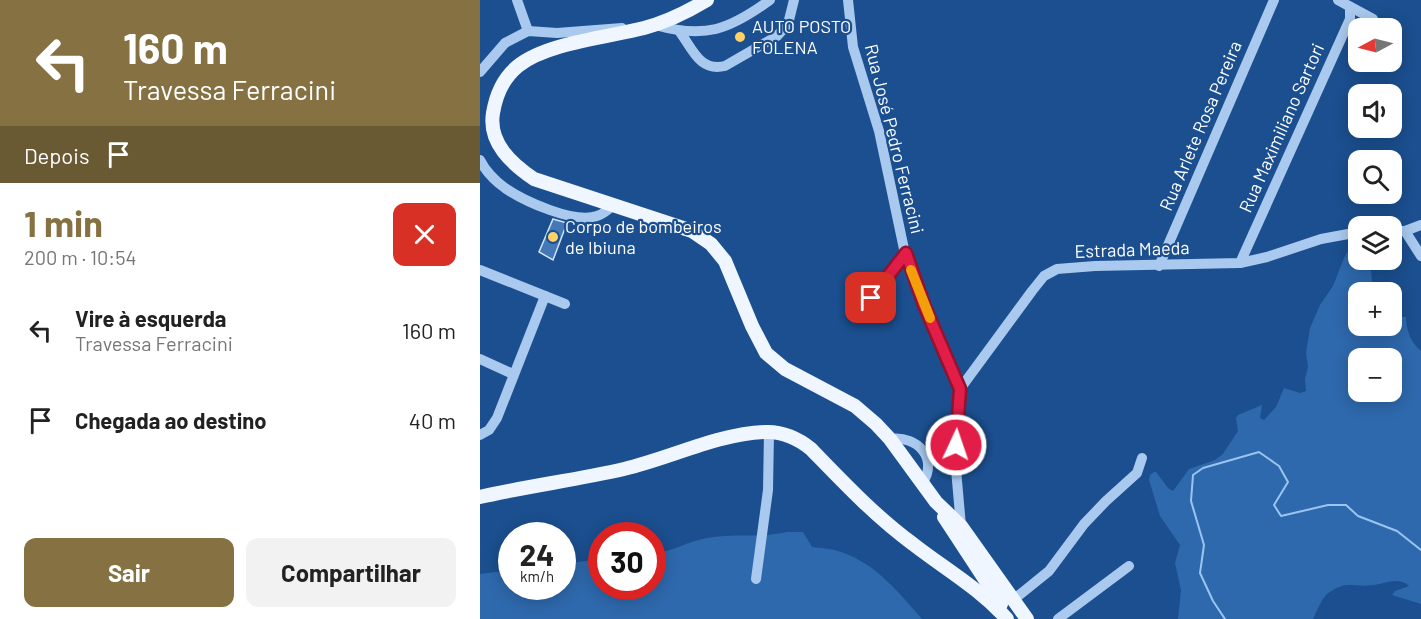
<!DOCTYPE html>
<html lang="pt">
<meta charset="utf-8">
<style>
:root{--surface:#fff;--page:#f2f2f2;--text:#222;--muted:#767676;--accent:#857141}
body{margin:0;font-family:Barlow,sans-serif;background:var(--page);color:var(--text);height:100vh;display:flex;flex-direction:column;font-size:22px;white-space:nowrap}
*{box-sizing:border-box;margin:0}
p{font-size:20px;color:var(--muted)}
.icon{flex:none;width:33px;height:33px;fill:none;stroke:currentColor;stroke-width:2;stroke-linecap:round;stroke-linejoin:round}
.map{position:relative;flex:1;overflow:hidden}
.sheet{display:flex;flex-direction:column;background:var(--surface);width:480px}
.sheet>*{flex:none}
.hud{background:#857141;color:#fff;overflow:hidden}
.needle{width:39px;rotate:263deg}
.tools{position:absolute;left:868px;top:18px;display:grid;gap:12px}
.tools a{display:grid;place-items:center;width:54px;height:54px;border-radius:12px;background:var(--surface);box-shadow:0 3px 15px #0003;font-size:30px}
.speed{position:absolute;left:18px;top:522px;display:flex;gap:12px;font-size:30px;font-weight:700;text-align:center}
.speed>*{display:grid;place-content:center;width:78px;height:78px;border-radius:50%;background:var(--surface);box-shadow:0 3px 15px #0003;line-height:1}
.speed small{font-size:15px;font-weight:400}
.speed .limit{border:9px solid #d22;background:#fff;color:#111}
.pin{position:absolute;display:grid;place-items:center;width:51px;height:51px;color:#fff;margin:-26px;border-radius:12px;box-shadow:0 3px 9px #0006}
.me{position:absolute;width:66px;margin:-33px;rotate:3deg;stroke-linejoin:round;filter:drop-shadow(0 0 4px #0008)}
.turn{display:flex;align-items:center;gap:21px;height:126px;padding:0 24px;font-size:27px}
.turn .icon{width:78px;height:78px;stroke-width:2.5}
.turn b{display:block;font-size:42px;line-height:51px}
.then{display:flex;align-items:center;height:57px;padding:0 24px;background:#0003;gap:12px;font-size:22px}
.round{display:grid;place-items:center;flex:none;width:63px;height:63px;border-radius:12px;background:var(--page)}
.summary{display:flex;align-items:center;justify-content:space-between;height:102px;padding:0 24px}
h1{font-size:36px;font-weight:700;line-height:45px;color:var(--accent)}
.action{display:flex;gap:12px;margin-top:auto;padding:12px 24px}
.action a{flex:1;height:69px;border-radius:12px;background:var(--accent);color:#fff;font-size:24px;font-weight:700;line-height:69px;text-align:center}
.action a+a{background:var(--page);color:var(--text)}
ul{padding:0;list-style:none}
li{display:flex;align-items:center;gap:18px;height:90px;padding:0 24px}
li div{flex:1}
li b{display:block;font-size:22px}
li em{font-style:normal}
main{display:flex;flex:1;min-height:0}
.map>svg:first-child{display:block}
.green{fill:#2e69ad;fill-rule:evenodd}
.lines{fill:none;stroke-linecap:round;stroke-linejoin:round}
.stream{stroke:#9cc4f0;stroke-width:2}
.building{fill:#4478b7;stroke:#cfe3fa;stroke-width:1.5}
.minor{stroke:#a9c9ee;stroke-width:10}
.major{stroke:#f0f6ff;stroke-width:14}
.route-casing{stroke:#92132f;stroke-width:15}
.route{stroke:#e11d48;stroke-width:10}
.slow{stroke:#f59e0b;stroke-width:10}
.poi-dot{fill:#ffd166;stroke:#1b4f8f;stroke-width:2}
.labels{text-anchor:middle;stroke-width:4.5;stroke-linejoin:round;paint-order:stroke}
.poi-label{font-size:18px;fill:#fff;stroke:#1b4f8f;text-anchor:start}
.street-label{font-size:18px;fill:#fff;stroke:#1b4f8f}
</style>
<main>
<section class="sheet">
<div class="hud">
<div class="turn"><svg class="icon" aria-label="left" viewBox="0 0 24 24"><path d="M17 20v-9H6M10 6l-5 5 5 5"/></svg><div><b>160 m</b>Travessa Ferracini</div></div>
<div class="then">Depois<svg class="icon" aria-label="arrive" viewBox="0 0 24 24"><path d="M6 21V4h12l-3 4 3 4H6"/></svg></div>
</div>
<div class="summary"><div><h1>1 min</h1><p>200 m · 10:54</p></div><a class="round" style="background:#d93025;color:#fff"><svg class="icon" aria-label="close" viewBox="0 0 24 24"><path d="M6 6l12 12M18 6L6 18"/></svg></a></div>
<ul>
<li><svg class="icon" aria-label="left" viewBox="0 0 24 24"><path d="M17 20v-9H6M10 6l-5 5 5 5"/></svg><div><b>Vire à esquerda</b><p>Travessa Ferracini</p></div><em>160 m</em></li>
<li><svg class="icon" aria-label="arrive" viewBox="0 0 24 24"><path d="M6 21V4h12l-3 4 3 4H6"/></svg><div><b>Chegada ao destino</b></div><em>40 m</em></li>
</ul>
<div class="action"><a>Sair</a><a>Compartilhar</a></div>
</section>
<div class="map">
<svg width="941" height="619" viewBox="0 0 941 619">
<rect width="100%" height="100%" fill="#1b4f8f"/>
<g class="green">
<path d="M873 248 879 254V260L890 261 893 292H879V326H912V317H926C927 331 930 342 941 351V604L912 595 915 591 929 586C918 576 905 584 893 585 873 588 867 579 847 594 841 600 837 611 833 619H698L701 590 695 563 700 545 680 516 669 480 670 475 674 472H676L688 488 693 491 709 469 735 460 743 454 758 431 756 418 758 415 782 405 780 418 784 420 796 407 804 388 820 393 826 391 825 379 828 367 826 353 830 328 840 305 853 286 864 258 869 249ZM879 358H912V392H879Z"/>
<path d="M307 532H323L332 547C342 548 354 549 364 553 397 565 420 594 442 619H0V574L31 570 32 586H82L83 564 121 559 122 586H172L173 554C192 552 208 541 227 538 254 533 281 538 307 532Z"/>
</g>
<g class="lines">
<path class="stream" d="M745 619 733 601 720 573 724 545 711 501 713 475 723 468 779 452 799 466 808 482 794 505 801 516 848 505H866L878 516 917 531 941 550"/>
</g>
<path class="building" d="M73 219 87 223 73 260 59 252Z"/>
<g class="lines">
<g class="minor">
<path d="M37 0 48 31"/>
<path d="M368 0 373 47 399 131 424 249 444 305 480 389 475 458 481 526"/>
<path d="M858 0 893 19"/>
<path d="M175 25C225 39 249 30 290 0"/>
<path d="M200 32C213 50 220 72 245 66L297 36 308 24 314 0"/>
<path d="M0 72 25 43 48 31 77 33 142 28"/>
<path d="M0 160C6 172 14 180 25 188 44 201 94 224 117 216 123 214 128 210 132 206"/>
<path d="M912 231H925L941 225"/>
<path d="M925 231 941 256"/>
<path d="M760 263 870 19V7"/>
<path d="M679 266 794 0"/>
<path d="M0 270 85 304"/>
<path d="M391 298 426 253"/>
<path d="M0 359 33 374"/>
<path d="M480 389 552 291 564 276 577 269 615 266 760 263 787 257 841 239 879 232"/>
<path d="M0 435 9 430 17 418 65 296"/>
<path d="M410 439C438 435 459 459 442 484"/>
<path d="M276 579 288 490 289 432"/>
<path d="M533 600 569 571 604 524 626 501 657 473 662 458"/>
<path d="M578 619 649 566"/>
</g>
<g class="major">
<path d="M227 0C207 12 187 22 164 28 129 37 66 43 38 66 23 78 16 95 13 113 8 143 32 164 54 179L212 231 231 244 245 261 272 326 286 353 305 369 375 406 396 424 410 439 456 502 481 526 547 619"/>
<path d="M0 497C48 486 96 480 144 469 191 458 237 434 285 432 302 431 319 439 331 449 364 483 395 516 433 544 465 569 499 588 527 619"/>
<path d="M464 517 521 604"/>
</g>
</g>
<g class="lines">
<g class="route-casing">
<path id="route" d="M391 298 426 253 444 305 480 389 476 445"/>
</g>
<use href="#route" class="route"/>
<path class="slow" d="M431 270 450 318"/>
</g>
<g class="poi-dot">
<circle cx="260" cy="37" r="6"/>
<circle cx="73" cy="237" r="6"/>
</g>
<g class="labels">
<g class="poi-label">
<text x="272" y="33">AUTO POSTO<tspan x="272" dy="21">FOLENA</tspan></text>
<text x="85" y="233">Corpo de bombeiros<tspan x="85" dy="21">de Ibiuna</tspan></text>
</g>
<g class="street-label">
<text transform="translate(721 126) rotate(-67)" y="6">Rua Arlete Rosa Pereira</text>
<text transform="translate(802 128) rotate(-66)" y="6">Rua Maximiliano Sartori</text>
<text transform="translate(414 139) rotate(76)" y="6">Rua José Pedro Ferracini</text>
<text transform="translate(652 250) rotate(-2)" y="6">Estrada Maeda</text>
</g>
</g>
</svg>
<div class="tools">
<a><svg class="needle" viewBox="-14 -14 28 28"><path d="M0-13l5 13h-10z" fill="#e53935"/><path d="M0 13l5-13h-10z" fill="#767676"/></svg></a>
<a><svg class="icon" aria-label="sound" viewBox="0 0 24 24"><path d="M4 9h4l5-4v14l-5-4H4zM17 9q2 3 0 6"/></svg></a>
<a><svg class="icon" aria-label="search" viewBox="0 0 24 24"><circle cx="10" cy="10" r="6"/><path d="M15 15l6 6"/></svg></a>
<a><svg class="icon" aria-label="layers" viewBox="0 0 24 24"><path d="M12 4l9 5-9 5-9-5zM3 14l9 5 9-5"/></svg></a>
<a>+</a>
<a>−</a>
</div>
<div class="speed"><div>24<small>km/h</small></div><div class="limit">30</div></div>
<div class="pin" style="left:391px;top:298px;background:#d93025"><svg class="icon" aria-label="arrive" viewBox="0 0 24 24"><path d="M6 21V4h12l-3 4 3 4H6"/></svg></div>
<svg class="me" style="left:476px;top:445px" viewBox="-20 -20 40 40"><circle r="17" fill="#e11d48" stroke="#fff" stroke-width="3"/><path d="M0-11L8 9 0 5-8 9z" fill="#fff"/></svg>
</div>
</main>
